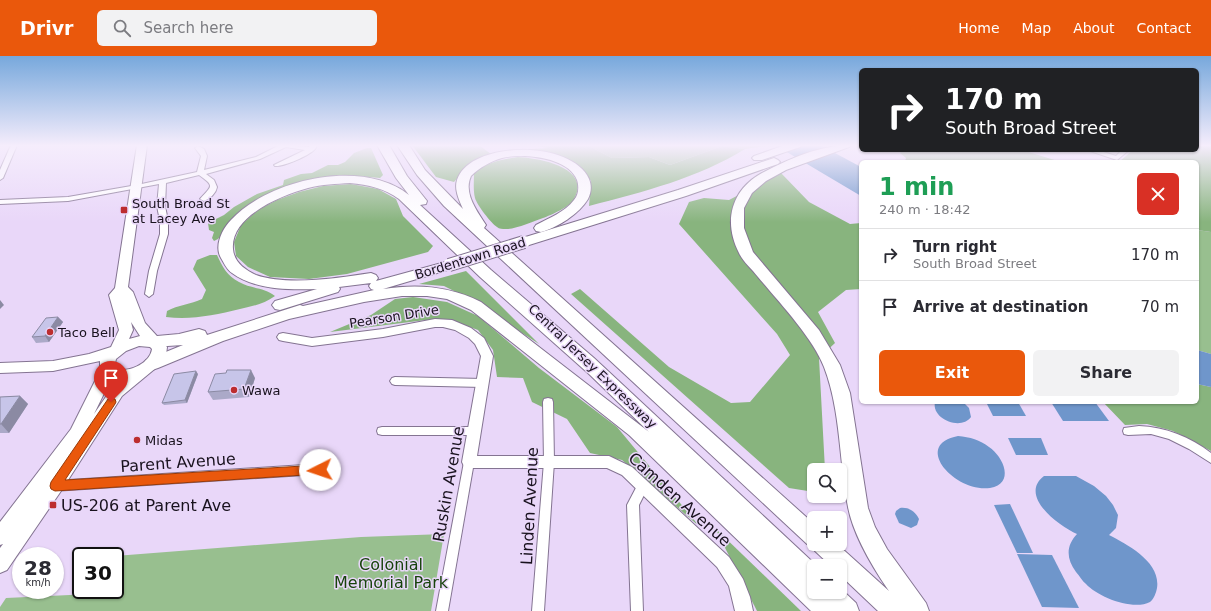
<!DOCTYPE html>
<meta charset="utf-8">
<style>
:root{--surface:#fff;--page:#f2f2f3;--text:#2b2b33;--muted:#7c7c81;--line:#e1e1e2;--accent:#ea580c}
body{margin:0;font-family:"DejaVu Sans",sans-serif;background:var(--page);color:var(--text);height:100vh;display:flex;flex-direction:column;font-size:15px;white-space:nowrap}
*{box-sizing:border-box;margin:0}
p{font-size:13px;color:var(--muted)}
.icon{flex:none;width:22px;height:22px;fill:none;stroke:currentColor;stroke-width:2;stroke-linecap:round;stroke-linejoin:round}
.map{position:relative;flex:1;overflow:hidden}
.details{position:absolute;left:859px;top:104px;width:340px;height:244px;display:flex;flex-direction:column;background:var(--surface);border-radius:6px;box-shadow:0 1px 3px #0004}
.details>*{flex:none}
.guide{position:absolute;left:859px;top:12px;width:340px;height:84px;border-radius:6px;box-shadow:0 1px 3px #0004;background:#202124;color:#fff;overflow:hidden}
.tools{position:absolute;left:807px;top:407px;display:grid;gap:8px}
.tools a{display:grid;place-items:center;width:40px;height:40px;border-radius:6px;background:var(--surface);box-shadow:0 1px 3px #0004;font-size:20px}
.speed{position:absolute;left:12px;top:491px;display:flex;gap:8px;font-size:20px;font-weight:700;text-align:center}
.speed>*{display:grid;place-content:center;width:52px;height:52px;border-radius:50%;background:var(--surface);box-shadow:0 1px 3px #0004;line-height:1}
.speed small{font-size:10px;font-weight:400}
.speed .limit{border:2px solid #111;border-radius:6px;background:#fff;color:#111}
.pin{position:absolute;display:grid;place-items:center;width:34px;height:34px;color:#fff;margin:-41px -17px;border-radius:50% 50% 50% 0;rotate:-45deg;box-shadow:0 0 4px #0007}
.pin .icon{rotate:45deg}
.me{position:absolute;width:44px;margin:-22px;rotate:266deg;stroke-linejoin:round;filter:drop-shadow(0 0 3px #0008)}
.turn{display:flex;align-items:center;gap:14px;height:84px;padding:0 20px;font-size:18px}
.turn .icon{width:52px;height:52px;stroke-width:2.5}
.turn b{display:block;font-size:28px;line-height:34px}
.round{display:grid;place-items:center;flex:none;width:42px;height:42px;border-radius:6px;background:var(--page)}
.overview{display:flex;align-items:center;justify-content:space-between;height:68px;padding:0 20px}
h1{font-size:24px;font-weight:800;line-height:30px;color:#1e9e55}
.cta{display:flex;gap:8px;margin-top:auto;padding:8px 20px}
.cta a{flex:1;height:46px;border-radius:6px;background:var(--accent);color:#fff;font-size:16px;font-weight:800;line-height:46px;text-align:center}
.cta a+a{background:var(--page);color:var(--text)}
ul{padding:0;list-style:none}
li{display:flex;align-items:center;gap:12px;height:52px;padding:0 20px;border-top:1px solid var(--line)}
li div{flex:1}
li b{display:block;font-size:15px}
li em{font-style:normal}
header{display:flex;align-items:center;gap:24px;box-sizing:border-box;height:56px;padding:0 20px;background:var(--accent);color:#fff}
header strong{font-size:19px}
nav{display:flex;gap:22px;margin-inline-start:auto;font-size:14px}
.search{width:280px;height:36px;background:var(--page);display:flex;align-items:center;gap:10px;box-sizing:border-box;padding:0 14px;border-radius:6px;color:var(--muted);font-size:15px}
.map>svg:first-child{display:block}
.green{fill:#98bf8f}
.forest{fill:#88b47e}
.water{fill:#6f96cb}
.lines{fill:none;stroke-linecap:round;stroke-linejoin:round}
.street-casing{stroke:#847492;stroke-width:2}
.secondary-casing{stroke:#847492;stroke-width:2}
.primary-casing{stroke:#847492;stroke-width:2}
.highway-casing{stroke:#847492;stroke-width:2}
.street{fill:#fff;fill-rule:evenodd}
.secondary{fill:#fff;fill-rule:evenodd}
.primary{fill:#fff;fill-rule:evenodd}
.highway{fill:#fff;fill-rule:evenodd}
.highway-bridge-casing{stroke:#847492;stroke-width:14;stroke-linecap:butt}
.highway-bridge{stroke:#fff;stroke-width:12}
.wall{fill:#aba9c8}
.shaded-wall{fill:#8b8aa3}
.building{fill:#c7c5e9;stroke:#8b8aa3}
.route{fill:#ea580c;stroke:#983908}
.poi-dot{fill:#bc2d2f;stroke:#e9d7f9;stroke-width:1.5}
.labels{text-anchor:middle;stroke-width:3;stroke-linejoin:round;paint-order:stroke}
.poi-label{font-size:13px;fill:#19121e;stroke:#e9d7f9;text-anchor:start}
.street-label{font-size:13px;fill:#19121e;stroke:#e9d7f9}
.near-street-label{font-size:16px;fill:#19121e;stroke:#e9d7f9}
.near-poi-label{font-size:16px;fill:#19121e;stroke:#e9d7f9;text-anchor:start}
.near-park-label{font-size:16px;fill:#17430b;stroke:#e9d7f9}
</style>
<header>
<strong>Drivr</strong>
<div class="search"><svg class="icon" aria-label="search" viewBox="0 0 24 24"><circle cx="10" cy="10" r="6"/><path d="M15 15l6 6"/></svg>Search here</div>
<nav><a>Home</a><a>Map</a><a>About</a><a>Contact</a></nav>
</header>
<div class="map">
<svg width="1211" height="555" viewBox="0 0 1211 555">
<rect width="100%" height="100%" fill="#e9d7f9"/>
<g class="green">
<path d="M587 89H772L745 93 722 90 670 109 649 101 612 102Z"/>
<path d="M1197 174 1211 176V298L1197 294Z"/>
<path d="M444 478 431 555H0V551L6 542 91 538 94 534H115V500L361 481Z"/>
</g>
<g class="forest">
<path d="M412 89H479L491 98 471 106 454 126 436 121Z"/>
<path d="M531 89H587L612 102 649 101 670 109 722 90 745 93C698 122 643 136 589 150L591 125 580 110 562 101 539 95 517 94 548 92Z"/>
<path d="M1197 89H1211V176L1197 174V106H1119L1133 94H1197Z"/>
<path d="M367 92H371L383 119 380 122 358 120 332 122 302 127 234 163 218 183 214 185 212 182 214 176 209 174 208 167 224 159 234 151 257 138 283 129 284 124 301 118 312 117 328 109H338L345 106 354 97Z"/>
<path d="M903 94H1022L1061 106H905L906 102 900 97Z"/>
<path d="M518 101C538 102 592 111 574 143 570 151 551 159 543 162 534 165 514 174 505 173 503 173 499 173 497 171 491 167 477 149 475 142 473 134 474 125 474 117 488 106 500 104 518 101Z"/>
<path d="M781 117 809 146 850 168 861 167V233L846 234 818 256 835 287 819 302 825 414H814V436L789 432 571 238 580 233 669 311 731 347 750 346 790 299 777 278 679 168 689 146 704 142 729 144Z"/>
<path d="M351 128 378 133 396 143 403 160 433 190 428 196 347 218 309 223 270 221 248 211 236 200 234 186 241 169 258 154 277 144 299 136 323 130Z"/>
<path d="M210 199H217C222 210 227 220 239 226 251 233 264 231 275 240 264 248 253 250 240 253 215 259 192 264 166 261L167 255C178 249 191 248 202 243L206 234 193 213 197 204Z"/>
<path d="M466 215 539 288 472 244 444 230 419 228Z"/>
<path d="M413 241 447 246 478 260 539 312 617 371 700 471 622 404 590 397 567 363 532 346 523 322 497 321 493 294 478 274 453 265 426 264 330 276 371 259 395 243Z"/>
<path d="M1197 328 1211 331V395L1173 375 1147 368 1125 369 1103 346H1197Z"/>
<path d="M715 472 801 555H757Z"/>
</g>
<g class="water">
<path d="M775 89H820L861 111V140Z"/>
<path d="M1197 294 1211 298V331L1197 328Z"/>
<path d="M935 346H963L969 352 971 361C961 375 931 363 935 346Z"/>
<path d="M986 346H1018L1026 360H993Z"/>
<path d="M1051 346H1095L1109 365H1063Z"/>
<path d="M958 380C970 381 980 384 989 391 1004 401 1015 428 990 432 956 437 911 389 958 380Z"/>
<path d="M1008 382H1041L1048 399H1016Z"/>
<path d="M1044 420H1076L1094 430 1106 440 1113 449 1118 459 1116 472 1109 479C1128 489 1161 506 1157 532 1156 537 1154 543 1150 546 1133 555 1098 541 1086 528 1082 525 1080 520 1076 516 1066 502 1066 490 1077 478 1059 470 1018 440 1044 420Z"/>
<path d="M1010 448 1033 497H1017L994 449Z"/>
<path d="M900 452C909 451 915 455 919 463L917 469 911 472 899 467 895 458 896 455Z"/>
<path d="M1017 498 1052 499 1079 552 1042 551Z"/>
</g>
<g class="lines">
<g class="street-casing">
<g id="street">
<path d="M11 89H17L3 122 0 124V114Z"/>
<path d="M280 89 309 91 311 89H317C316 91 316 93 314 94 308 100 283 111 275 110L274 109 305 94 286 91 260 103 206 118 214 124 217 131C216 137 210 143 204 145L200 143C211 130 216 131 199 119L166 127 165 150 168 165V178L157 215 153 238 149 241 145 238 149 215 160 178V165L157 150 159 128 68 145 0 148V144L68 141 137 129 197 116 201 100 195 92 198 90 204 93 207 100 204 114 256 101Z"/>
<path d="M1087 94H1097L1116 100 1122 94H1129L1117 104Z"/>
<path d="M395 321 483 323 486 324 488 327 486 330 483 331 395 329 392 328 390 325 392 322Z"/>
<path d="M548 342 552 343 553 346 554 406 544 555H532L544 406 543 346 544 343Z"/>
<path d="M1139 370C1166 371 1190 381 1211 397V407L1189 393 1169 383 1151 378 1128 379 1124 378 1123 375 1124 372Z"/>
<path d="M382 371H475L479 372 480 375 479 378 475 379H382L378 378 377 375 378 372Z"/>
<path d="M469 402 473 403 474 406 448 555H436L464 406 465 403Z"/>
<path d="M320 408 324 410 325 413 324 416 320 418 53 435 49 433 47 430 49 427 53 425Z"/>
<path d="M642 426 646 428 648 431 639 449 643 555H631L627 449 638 428Z"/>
</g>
</g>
<g class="secondary-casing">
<path id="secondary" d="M435 263 452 264 471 272 484 282 493 300 477 400H609L632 411 729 501 743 523 750 541 753 555H735L729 530 717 511 622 419 607 412H469L464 410 462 406 481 300 475 288 469 282 455 274 443 271H435L383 281 312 290 283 285 279 284 277 281 279 278 283 277 312 282 383 273Z"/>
</g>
<g class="primary-casing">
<path id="primary" d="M137 89H147L128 231 133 236 145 267 167 291 166 299 157 311 122 340 61 435 7 514 0 517V492L3 488 0 489V466L71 373 100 315V305L53 315 0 317V307L53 305 89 298 111 291 119 274 109 239 115 232ZM131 266 140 280 129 283 133 274ZM139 290 150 291 152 293C150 308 127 318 114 312L116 303 126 295ZM111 323 119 326 112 332 94 358Z"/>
</g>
<g class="highway-casing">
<g id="highway">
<path d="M377 89H389L407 120 427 145 426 148 420 149 491 214 594 302 817 510H814V536H840V532L856 547 859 555H811L629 379 471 254 447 243 427 240H402L364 246 289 263 223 285 158 312 152 314 146 312 144 308 146 304 183 289 152 291 146 289 144 285 146 281 179 278 199 273 205 275 207 279 300 249 303 250 374 234 371 233 369 230 371 227 339 231 340 233 338 236 280 254 275 253 272 249 275 245 317 233C289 234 255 234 232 217 227 214 224 207 221 202 214 190 222 173 231 164 269 123 363 102 409 139L396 122ZM350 127C369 129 384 132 399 143L480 221 589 318 649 376 481 246C449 230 418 228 383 233L454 212 456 209 454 206 449 205 376 225 378 222 376 219 371 217C339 222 287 230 256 219 245 214 234 206 233 193 230 160 282 139 308 132 322 128 336 128 350 127Z"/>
<path d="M397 89H409L425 114 463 153C459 144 454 133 457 124 470 84 572 84 589 123 592 130 591 137 588 143 579 158 557 172 541 176L536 175 534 172 536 169C549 162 565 156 574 144 579 138 579 130 577 124 568 101 523 97 502 102 491 105 479 112 471 120 463 137 477 155 486 169L484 172 814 468V488H837L889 535C873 512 853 478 848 451 839 405 841 355 824 311 813 282 778 245 758 221 752 213 743 206 739 197 723 166 731 134 762 117 789 103 820 89 851 89L849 91 786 114 766 125 752 137 744 152V172L753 196 819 274 840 309 850 337 868 452 875 471 887 493 926 547 929 555H878L840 519V510H831L815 495 812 490 807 488 444 150 417 119Z"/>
<path d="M785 89H802L800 91 762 104H754L752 102 754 100Z"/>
<path d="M774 102 778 104 780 106 778 108 686 140 529 189 524 190 519 189 517 186 519 183 678 134Z"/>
</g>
</g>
<use href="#street" class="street"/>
<use href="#secondary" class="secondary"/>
<use href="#primary" class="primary"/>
<use href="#highway" class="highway"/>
<g class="highway-bridge-casing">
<path id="highway-bridge" d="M449 209 524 186"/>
</g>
<use href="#highway-bridge" class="highway-bridge"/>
</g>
<g class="wall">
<path d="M58 261 63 266 49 286 36 287 32 281Z"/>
<path d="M226 317 255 322 249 341 213 344 208 336Z"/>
<path d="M198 318 187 347 164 349 162 347Z"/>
<path d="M20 340 28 348 9 377H0V341Z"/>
</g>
<g class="shaded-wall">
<path d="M0 244 4 249 0 253Z"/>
<path d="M58 261 63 266 49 286 45 280Z"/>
<path d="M251 314 255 322 249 341 244 333Z"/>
<path d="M196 315 198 318 187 347 185 344Z"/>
<path d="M20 340 28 348 9 377 1 368Z"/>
</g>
<g class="building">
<path d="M58 261 45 280 32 281 46 262Z"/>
<path d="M227 314H251L244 333 208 336 215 318 226 317Z"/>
<path d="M196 315 185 344 162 347 174 318Z"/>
<path d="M20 340 1 368H0V341Z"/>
</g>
<linearGradient id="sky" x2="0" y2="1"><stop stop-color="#77a8dc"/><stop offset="0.54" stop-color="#f5edfc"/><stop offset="1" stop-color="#f5edfc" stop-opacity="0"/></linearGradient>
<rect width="1211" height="166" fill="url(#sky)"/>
<path class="route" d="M111 342 115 343 116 346 115 348 65 424 320 409 324 410 325 414 324 417 320 418 55 435 51 433 50 430 51 426 108 343Z"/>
<g class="poi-dot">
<rect x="120" y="150" width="8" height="8" rx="2"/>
<circle cx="50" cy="276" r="4"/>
<circle cx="234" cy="334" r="4"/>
<circle cx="137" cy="384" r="4"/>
<rect x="49" y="445" width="8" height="8" rx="2"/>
</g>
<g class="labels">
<g class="poi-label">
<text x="132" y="152">South Broad St<tspan x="132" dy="15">at Lacey Ave</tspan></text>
<text x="58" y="281">Taco Bell</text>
<text x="242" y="339">Wawa</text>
<text x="145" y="389">Midas</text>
</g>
<g class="street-label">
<text transform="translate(470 202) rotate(-17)" y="5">Bordentown Road</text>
<text transform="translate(394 260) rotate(-9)" y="5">Pearson Drive</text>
<text transform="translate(593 310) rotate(44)" y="5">Central Jersey Expressway</text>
</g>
<g class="near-street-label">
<text transform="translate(178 406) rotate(-4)" y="6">Parent Avenue</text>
<text transform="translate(448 428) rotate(-80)" y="6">Ruskin Avenue</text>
<text transform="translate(680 443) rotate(42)" y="6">Camden Avenue</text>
<text transform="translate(529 450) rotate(-87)" y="6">Linden Avenue</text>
</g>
<g class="near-poi-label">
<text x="61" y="455">US-206 at Parent Ave</text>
</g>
<g class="near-park-label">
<text x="391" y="514">Colonial<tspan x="391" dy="18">Memorial Park</tspan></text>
</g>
</g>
</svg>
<div class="tools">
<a><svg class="icon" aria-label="search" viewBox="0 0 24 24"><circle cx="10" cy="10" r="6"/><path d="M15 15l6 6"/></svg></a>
<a>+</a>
<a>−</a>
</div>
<div class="speed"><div>28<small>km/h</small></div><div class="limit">30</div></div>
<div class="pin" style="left:111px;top:346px;background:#d93025"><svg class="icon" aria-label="arrive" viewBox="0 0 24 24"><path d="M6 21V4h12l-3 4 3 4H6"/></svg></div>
<svg class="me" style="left:320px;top:414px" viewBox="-20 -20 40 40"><circle r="19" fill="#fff"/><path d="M0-13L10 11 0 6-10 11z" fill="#ea580c"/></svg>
<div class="guide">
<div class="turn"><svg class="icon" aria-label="right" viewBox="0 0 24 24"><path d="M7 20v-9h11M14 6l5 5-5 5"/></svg><div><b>170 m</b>South Broad Street</div></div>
</div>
<section class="details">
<div class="overview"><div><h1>1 min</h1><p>240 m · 18:42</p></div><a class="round" style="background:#d93025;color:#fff"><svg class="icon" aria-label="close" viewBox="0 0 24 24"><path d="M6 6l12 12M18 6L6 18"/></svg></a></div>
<ul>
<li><svg class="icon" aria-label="right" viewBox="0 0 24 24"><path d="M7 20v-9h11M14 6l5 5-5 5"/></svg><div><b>Turn right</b><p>South Broad Street</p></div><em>170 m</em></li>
<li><svg class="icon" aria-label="arrive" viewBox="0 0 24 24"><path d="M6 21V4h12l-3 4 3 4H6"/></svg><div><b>Arrive at destination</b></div><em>70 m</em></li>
</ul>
<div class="cta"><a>Exit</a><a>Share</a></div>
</section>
</div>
